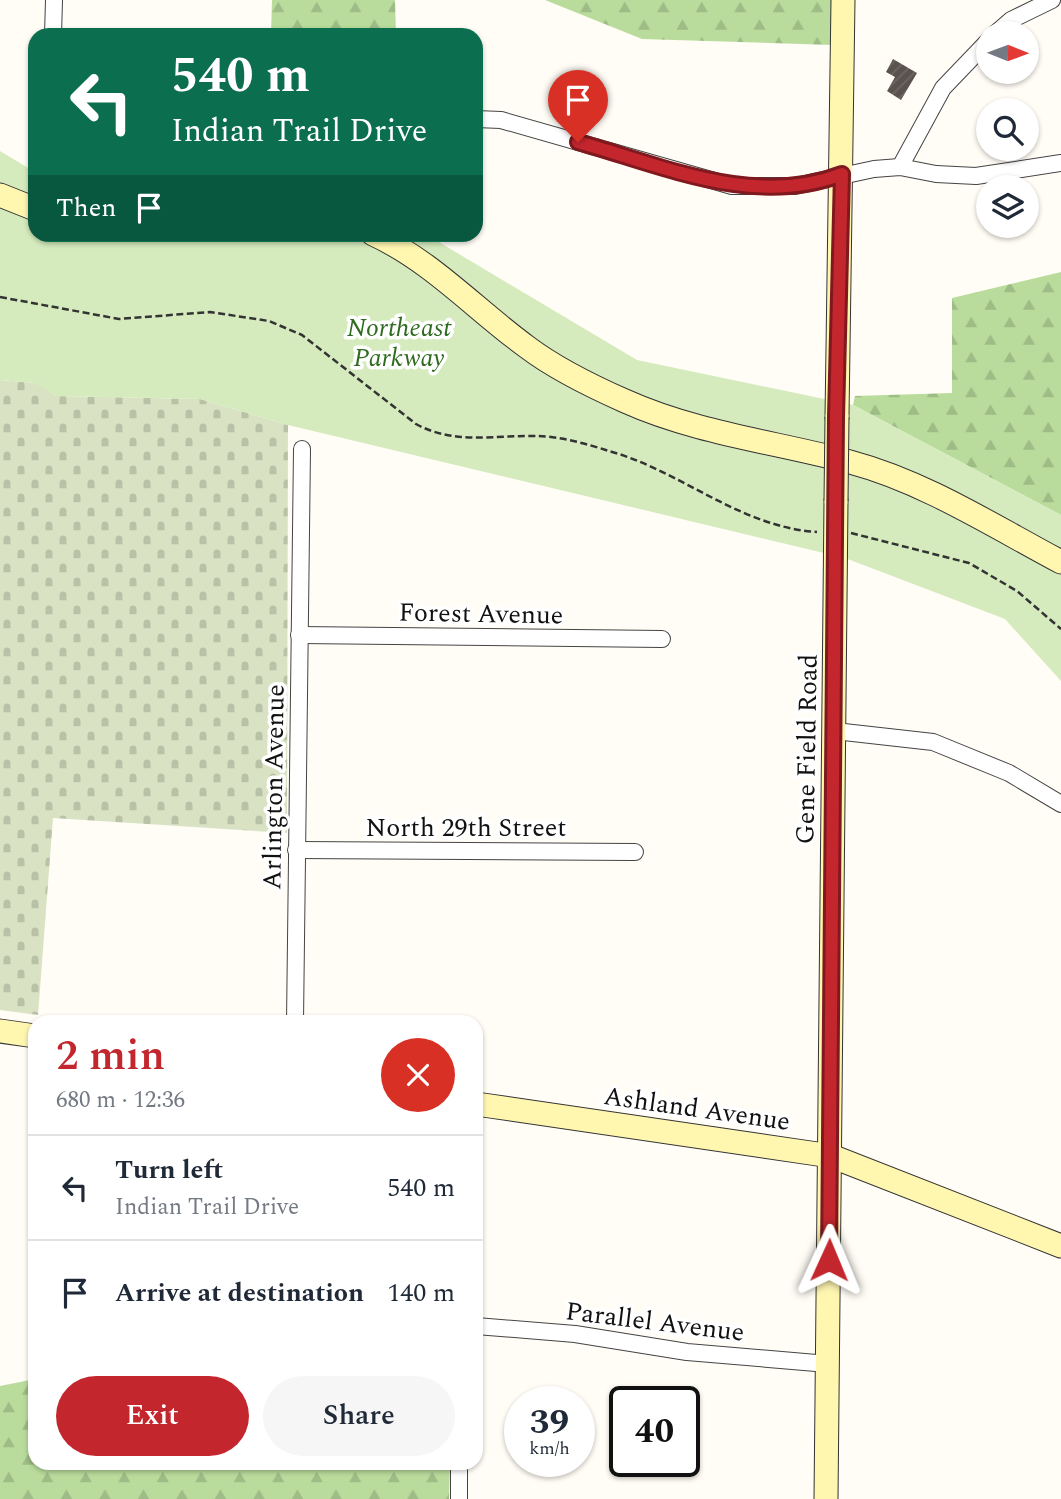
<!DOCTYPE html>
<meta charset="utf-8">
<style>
:root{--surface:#fff;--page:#f6f6f7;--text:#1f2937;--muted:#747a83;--line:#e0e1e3;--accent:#c4262e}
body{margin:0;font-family:Spectral,serif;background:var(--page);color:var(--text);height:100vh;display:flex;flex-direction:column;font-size:26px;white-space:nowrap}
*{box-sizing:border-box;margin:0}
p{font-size:23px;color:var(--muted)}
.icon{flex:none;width:38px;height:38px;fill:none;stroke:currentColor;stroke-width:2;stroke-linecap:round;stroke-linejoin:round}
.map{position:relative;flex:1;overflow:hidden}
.details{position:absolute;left:28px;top:1015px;width:455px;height:455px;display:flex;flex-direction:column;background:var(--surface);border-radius:21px;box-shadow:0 2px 5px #0004}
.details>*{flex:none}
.guide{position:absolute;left:28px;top:28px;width:455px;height:214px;border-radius:21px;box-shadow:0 2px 5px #0004;background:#0b6e4f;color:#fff;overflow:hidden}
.needle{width:46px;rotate:91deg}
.buttons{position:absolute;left:976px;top:21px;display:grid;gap:14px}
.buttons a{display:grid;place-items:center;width:63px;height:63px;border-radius:50%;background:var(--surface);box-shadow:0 2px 5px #0004;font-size:35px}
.speed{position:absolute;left:504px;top:1386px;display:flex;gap:14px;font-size:35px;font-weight:700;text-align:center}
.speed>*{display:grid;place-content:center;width:91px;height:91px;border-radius:50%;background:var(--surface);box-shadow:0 2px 5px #0004;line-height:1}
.speed small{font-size:18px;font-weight:400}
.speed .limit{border:4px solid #111;border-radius:10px;background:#fff;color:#111}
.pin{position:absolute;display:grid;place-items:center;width:60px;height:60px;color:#fff;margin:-72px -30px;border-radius:50% 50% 50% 0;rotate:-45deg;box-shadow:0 0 7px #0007}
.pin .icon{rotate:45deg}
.me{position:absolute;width:77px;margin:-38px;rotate:1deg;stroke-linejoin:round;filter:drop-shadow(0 0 5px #0008)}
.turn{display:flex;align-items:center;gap:24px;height:147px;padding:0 28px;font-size:32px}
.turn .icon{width:91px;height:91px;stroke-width:2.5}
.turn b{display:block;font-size:49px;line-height:60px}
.then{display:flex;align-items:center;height:66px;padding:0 28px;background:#0003;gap:14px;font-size:26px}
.round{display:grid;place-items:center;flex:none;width:74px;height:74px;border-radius:37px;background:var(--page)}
.overview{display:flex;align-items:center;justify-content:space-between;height:119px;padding:0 28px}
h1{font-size:42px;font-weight:600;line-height:52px;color:var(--accent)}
.primary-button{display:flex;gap:14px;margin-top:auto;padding:14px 28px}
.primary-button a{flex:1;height:80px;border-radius:42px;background:var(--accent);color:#fff;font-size:28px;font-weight:600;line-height:80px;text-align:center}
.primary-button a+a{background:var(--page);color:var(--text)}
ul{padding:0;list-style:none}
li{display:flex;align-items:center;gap:21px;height:105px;padding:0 28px;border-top:2px solid var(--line)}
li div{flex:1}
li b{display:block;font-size:26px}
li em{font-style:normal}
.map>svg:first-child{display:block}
.forest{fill:url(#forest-firs)}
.cemetery{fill:url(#cemetery-stones)}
.park{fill:#d5ebbd}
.building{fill:url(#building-hatch)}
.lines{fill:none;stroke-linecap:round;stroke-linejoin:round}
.street-casing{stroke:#444;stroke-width:18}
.secondary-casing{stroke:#333;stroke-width:25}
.path{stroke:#333;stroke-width:2.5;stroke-dasharray:7 3.5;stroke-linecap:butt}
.street{stroke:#fff;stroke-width:16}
.secondary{stroke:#fff6b0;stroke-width:23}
.secondary-bridge-casing{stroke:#333;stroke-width:25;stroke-linecap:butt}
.secondary-bridge{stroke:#fff6b0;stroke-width:23}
.route-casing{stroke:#7f191e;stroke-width:18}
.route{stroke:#c4262e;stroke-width:12}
.labels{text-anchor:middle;stroke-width:7;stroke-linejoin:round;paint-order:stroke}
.park-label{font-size:26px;font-style:italic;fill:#2f6b1f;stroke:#fff}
.street-label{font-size:26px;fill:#111;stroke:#fff}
</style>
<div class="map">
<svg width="1061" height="1499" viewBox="0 0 1061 1499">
<defs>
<pattern id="forest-firs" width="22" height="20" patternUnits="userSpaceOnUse" patternTransform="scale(1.75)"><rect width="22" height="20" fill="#b9dc9c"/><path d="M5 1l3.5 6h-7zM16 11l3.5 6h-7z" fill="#9ebc85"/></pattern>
<pattern id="cemetery-stones" width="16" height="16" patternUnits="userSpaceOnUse" patternTransform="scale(1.75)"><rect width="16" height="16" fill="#d9e3c4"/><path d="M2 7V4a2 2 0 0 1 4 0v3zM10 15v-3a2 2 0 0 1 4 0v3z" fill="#b9c2a7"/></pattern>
<pattern id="building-hatch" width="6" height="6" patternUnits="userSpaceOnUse" patternTransform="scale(1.75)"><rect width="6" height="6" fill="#5a524d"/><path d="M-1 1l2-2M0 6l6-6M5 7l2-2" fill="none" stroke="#6d6662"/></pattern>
</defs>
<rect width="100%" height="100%" fill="#fffdf5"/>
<g class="forest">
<path d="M272 0H395L396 35H271Z"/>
<path d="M545 0H834L833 45 642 39Z"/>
<path d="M1061 272V515L853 405 855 396 952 393V298Z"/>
<path d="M35 1379V1463H450L449 1499H0V1386Z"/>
</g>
<path class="cemetery" d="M0 380 36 383 56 396 200 399 288 425 287 833 53 818 38 1015 0 1010Z"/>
<path class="park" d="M0 151 35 172V234L427 235 637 360 853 405 1061 515V681L1005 619 845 558 288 425 200 399 56 396 35 383 0 380Z"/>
<path class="building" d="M893 59 917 73 901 100 887 91 895 77 886 72Z"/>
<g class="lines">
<g class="street-casing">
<g id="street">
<path d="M996 33 1011 20 1052 0"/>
<path d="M53 35 54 0"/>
<path d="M476 119 501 120 732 186H795L874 169 900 167 936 174 976 176 1061 163"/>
<path d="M900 167 943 88 989 40"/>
<path d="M299 635 662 639"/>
<path d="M835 731 933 742 1009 773 1061 804"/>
<path d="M296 850 635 852"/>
<path d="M295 1022 302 449"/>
<path d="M476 1326 575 1334 687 1352 828 1364"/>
<path d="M459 1499V1463"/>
</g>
</g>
<g class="secondary-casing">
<g id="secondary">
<path d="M0 195 35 209"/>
<path d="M373 234C432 261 476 310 527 347 556 369 591 386 625 401 696 433 775 442 850 462 925 482 993 526 1061 562"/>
<path d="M837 417 843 0"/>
<path d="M0 1031 35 1036"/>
<path d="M476 1104 831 1156 1061 1246"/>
<path d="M826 1499 836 501"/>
</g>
</g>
<g class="path">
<path d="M0 297 119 319 210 312 269 321 302 335 416 424C454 445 494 435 536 436 559 436 587 444 609 451 681 471 740 527 817 532"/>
<path d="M851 533 969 563 1017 591 1061 629"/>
</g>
<use href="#street" class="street"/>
<use href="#secondary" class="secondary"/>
<g class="secondary-bridge-casing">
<path id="secondary-bridge" d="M836 501 837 417"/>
</g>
<use href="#secondary-bridge" class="secondary-bridge"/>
</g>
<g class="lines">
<g class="route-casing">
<path id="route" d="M578 142C663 166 755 208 842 174L836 417 829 1260"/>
</g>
<use href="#route" class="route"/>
</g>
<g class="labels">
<g class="park-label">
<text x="399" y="336">Northeast<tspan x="399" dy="30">Parkway</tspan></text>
</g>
<g class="street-label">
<text transform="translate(481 613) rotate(1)" y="9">Forest Avenue</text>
<text transform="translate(806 749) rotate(-89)" y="9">Gene Field Road</text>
<text transform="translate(273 787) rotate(-89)" y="9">Arlington Avenue</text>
<text x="466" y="836">North 29th Street</text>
<text transform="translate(697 1108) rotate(8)" y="9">Ashland Avenue</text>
<text transform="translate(655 1321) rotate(7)" y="9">Parallel Avenue</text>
</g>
</g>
</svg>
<div class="buttons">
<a><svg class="needle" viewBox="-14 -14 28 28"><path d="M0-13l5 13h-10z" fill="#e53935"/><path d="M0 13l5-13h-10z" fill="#747a83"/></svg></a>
<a><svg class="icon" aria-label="search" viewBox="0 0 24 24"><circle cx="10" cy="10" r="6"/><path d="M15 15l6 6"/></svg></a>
<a><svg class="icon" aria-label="layers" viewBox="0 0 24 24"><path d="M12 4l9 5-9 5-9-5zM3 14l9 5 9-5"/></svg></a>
</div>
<div class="speed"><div>39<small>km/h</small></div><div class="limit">40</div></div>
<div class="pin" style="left:578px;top:142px;background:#d93025"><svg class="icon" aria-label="arrive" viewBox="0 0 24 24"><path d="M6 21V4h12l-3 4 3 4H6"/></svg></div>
<svg class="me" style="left:829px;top:1260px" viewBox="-20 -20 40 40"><path d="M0-17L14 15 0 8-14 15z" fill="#c4262e" stroke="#fff" stroke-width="4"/></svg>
<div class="guide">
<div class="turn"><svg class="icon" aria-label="left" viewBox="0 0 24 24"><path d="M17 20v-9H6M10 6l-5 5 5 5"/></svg><div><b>540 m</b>Indian Trail Drive</div></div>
<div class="then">Then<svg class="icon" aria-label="arrive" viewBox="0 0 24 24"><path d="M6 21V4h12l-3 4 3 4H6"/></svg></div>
</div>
<section class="details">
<div class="overview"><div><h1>2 min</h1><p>680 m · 12:36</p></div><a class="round" style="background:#d93025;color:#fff"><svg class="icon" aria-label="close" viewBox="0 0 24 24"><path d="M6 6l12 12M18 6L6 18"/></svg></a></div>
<ul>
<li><svg class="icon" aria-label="left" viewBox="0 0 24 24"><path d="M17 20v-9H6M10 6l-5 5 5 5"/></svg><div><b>Turn left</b><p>Indian Trail Drive</p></div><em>540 m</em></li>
<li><svg class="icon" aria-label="arrive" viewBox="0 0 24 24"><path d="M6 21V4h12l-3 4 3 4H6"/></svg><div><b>Arrive at destination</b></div><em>140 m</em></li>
</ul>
<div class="primary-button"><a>Exit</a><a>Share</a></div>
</section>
</div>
